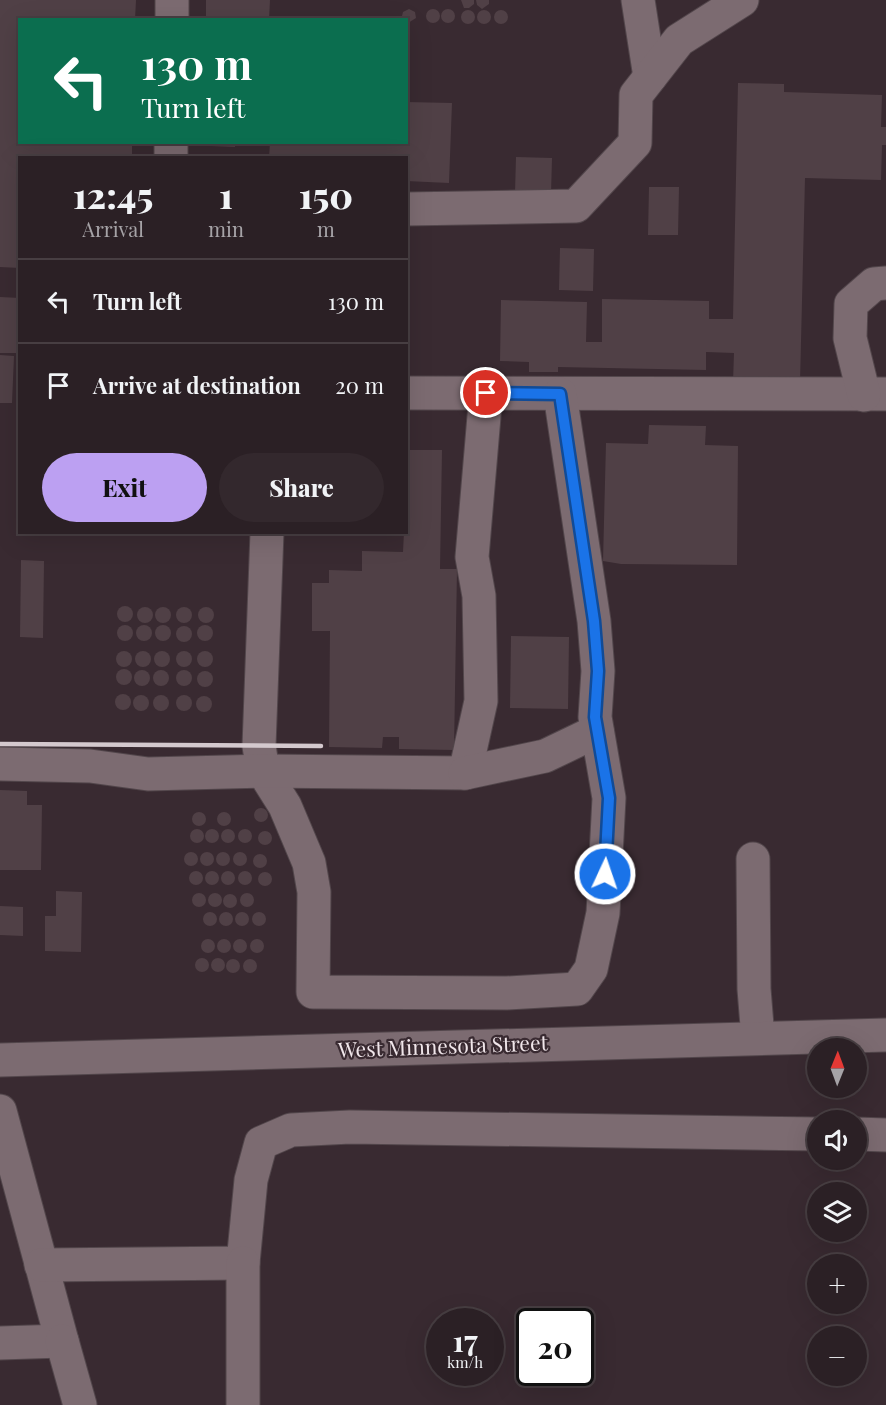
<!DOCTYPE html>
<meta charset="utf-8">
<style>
:root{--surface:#2b2025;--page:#33282d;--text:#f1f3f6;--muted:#a6a3a7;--line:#473e42;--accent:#bca0f2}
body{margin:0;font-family:"Playfair Display",serif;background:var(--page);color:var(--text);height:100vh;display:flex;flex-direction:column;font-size:22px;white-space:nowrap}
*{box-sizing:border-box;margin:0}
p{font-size:20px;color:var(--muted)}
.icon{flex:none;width:33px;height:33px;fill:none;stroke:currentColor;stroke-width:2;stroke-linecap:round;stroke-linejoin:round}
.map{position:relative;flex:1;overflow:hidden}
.panel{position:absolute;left:18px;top:156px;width:390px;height:378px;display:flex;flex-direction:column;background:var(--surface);border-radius:0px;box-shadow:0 6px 24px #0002,0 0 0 2px var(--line)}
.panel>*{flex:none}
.top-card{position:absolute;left:18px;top:18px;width:390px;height:126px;border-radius:0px;box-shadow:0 6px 24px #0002,0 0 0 2px var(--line);background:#0b6e4f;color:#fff;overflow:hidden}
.needle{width:39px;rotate:1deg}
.buttons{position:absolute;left:807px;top:1038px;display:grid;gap:12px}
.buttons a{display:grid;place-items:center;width:60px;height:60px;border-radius:50%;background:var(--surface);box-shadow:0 6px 24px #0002,0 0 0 2px var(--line);font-size:30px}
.speed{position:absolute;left:426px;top:1308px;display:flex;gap:12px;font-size:30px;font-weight:700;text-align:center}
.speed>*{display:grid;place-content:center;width:78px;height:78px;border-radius:50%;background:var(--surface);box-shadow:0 6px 24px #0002,0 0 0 2px var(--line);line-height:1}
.speed small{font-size:15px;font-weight:400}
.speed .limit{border:3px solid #111;border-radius:9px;background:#fff;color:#111}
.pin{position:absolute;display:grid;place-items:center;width:51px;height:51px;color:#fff;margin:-26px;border:3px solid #fff;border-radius:50%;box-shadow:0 2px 6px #0007}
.me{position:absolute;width:66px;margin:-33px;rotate:3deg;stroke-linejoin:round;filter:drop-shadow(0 0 4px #0008)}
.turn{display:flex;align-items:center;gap:21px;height:126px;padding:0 24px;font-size:27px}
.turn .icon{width:78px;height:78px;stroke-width:2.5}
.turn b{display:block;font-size:42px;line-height:51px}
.eta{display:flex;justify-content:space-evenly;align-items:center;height:102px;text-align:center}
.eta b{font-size:36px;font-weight:800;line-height:42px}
.button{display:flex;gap:12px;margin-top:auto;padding:12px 24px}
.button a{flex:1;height:69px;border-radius:36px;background:var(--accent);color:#111;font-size:24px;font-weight:800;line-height:69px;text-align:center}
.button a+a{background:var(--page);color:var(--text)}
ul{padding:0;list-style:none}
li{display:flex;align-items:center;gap:18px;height:84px;padding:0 24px;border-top:2px solid var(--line)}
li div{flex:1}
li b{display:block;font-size:22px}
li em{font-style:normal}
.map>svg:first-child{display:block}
.building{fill:#504046}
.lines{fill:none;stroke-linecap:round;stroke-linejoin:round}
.minor-casing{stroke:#52464b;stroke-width:35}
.minor{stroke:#7c6b71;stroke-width:33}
.rail{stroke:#d4c9ce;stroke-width:4.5}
.route-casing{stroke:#114b97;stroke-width:15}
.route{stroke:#1a73e8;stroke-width:10}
.labels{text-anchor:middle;stroke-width:4.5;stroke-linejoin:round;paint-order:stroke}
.street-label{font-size:21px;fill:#f0e6ea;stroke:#392a31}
</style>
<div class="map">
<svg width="886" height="1405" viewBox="0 0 886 1405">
<rect width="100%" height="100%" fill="#392a31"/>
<g class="building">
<path d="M0 0H136L135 20H20V142H132V158H20V268L0 267Z"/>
<path d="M206 0H270L269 20H206Z"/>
<path d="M461 0H474V4L469 8H464Z"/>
<path d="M476 0H489V4L482 9 477 5Z"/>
<path d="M409 9 415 12 416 18 408 23 402 16 403 12Z"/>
<circle cx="448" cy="16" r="7"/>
<circle cx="433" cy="16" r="7"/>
<circle cx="468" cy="17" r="7"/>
<circle cx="484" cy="17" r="7"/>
<circle cx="501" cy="17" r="7"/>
<path d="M738 83 784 84V92L882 95 881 127H886V145H882L881 180 805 178 800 383 733 382 734 353 706 352V370L558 367V372H529V362L500 361 501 300 587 302 586 342H602V299L709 301V319H733Z"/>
<path d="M406 102 452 103 449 183 406 181V158H269L270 142H406Z"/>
<path d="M211 142H235V147L211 146Z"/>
<path d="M516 157 552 158 551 194 515 193Z"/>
<path d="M649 187H679L678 235H648Z"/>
<path d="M560 248 594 249 593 291 559 290Z"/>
<path d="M0 297 20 298V353H0Z"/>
<path d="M0 355 14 356 12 403H0Z"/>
<path d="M649 425 706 426 705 445 738 446 737 565 621 564 603 561 606 443 648 444Z"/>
<path d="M406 450H442L440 569H457L454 750 399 749V737H383L382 748 329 747 330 631H312V583H329V570L362 571V551L403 552 404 532H406Z"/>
<path d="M21 560 44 561 43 638 20 637Z"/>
<circle cx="125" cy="614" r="8"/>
<circle cx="184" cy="615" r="8"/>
<circle cx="145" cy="615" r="8"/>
<circle cx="206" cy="615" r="8"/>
<circle cx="163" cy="615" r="8"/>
<circle cx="163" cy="633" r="8"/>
<circle cx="125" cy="633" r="8"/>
<circle cx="205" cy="633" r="8"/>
<circle cx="144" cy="633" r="8"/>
<circle cx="184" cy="634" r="8"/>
<path d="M511 636 569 637 568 709 510 708Z"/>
<circle cx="162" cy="659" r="8"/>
<circle cx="124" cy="659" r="8"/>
<circle cx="205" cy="659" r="8"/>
<circle cx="184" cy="659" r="8"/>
<circle cx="143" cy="659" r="8"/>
<circle cx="124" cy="677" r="8"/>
<circle cx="142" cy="678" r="8"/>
<circle cx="161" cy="678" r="8"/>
<circle cx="184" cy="678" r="8"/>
<circle cx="205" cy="679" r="8"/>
<circle cx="123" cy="702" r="8"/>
<circle cx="141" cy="703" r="8"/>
<circle cx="184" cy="703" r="8"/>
<circle cx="161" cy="703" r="8"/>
<circle cx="204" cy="704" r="8"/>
<path d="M0 790 27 791V805H42L41 870H0Z"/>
<circle cx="261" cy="815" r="7"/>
<circle cx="199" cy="819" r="7"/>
<circle cx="224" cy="819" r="7"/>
<circle cx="212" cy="836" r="7"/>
<circle cx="228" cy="836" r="7"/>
<circle cx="197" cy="836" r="7"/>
<circle cx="245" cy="836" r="7"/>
<circle cx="265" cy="838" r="7"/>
<circle cx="191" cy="859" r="7"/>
<circle cx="223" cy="859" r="7"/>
<circle cx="207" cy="859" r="7"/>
<circle cx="240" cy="859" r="7"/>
<circle cx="260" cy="861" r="7"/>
<circle cx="196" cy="878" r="7"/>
<circle cx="228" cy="878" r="7"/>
<circle cx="212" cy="878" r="7"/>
<circle cx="245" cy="878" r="7"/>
<circle cx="265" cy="879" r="7"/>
<path d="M56 891 82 892 81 952 45 951V916H56Z"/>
<circle cx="215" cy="900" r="7"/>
<circle cx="247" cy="900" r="7"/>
<circle cx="199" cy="900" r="7"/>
<circle cx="230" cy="901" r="7"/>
<path d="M0 906 23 907V936L0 935Z"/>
<circle cx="259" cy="919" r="7"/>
<circle cx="226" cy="919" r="7"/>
<circle cx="242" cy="919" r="7"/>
<circle cx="210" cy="919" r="7"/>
<circle cx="240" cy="946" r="7"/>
<circle cx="224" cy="946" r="7"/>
<circle cx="257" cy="946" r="7"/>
<circle cx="208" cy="946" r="7"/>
<circle cx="202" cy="965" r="7"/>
<circle cx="218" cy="965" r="7"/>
<circle cx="250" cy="966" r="7"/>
<circle cx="233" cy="966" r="7"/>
</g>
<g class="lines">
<g class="minor-casing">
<g id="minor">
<path d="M638 0 650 77"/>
<path d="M172 20V0"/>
<path d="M171 158V142"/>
<path d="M406 209 576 206 635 143 636 95 679 40 742 0"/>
<path d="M406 393 886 394"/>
<path d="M864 395 850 338 851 304 874 284 886 283"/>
<path d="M267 532 259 746 263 771 285 806 309 863 314 892 313 992 507 993 577 989 591 969 603 913 609 798 595 717 598 671 594 621 560 394"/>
<path d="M0 764 90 766 148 774 263 771 465 773 481 701 479 596 472 557 486 393"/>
<path d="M465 773 545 756 597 731"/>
<path d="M753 859 754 989 758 1038"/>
<path d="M0 1060 886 1035"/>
<path d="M0 1111 62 1341 0 1343"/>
<path d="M856 1134 886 1135"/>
<path d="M41 1265 243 1263 251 1180 261 1143 291 1130 350 1127 818 1134"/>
<path d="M62 1341 80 1405"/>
<path d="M243 1405V1263"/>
</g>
</g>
<use href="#minor" class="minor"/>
<path class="rail" d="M0 744 321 746"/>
</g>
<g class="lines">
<g class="route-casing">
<path id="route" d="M486 393 560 394 594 621 598 671 595 717 609 798 605 874"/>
</g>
<use href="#route" class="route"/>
</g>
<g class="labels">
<g class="street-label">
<text transform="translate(443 1047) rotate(-2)" y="7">West Minnesota Street</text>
</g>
</g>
</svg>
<div class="buttons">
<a><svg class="needle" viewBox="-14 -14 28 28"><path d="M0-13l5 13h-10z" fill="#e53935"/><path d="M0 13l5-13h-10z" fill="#a6a3a7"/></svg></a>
<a><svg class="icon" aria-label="sound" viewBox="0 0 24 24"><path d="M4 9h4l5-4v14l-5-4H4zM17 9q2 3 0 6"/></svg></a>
<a><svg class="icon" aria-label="layers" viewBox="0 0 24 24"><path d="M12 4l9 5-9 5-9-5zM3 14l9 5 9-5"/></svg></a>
<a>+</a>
<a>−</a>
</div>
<div class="speed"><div>17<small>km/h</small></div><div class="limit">20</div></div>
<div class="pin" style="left:486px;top:393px;background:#d93025"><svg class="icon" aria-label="arrive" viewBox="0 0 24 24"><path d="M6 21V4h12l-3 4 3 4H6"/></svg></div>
<svg class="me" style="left:605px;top:874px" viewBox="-20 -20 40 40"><circle r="17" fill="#1a73e8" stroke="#fff" stroke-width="3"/><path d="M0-11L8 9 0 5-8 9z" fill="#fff"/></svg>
<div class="top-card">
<div class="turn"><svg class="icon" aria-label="left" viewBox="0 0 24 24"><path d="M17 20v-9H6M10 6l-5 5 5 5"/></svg><div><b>130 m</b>Turn left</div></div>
</div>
<section class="panel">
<div class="eta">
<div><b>12:45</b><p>Arrival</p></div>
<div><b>1</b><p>min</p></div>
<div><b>150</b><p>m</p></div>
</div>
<ul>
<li><svg class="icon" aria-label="left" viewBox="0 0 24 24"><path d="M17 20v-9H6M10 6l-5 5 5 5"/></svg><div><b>Turn left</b></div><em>130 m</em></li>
<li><svg class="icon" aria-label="arrive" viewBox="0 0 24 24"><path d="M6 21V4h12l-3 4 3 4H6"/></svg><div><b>Arrive at destination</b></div><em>20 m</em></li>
</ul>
<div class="button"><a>Exit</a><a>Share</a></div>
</section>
</div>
